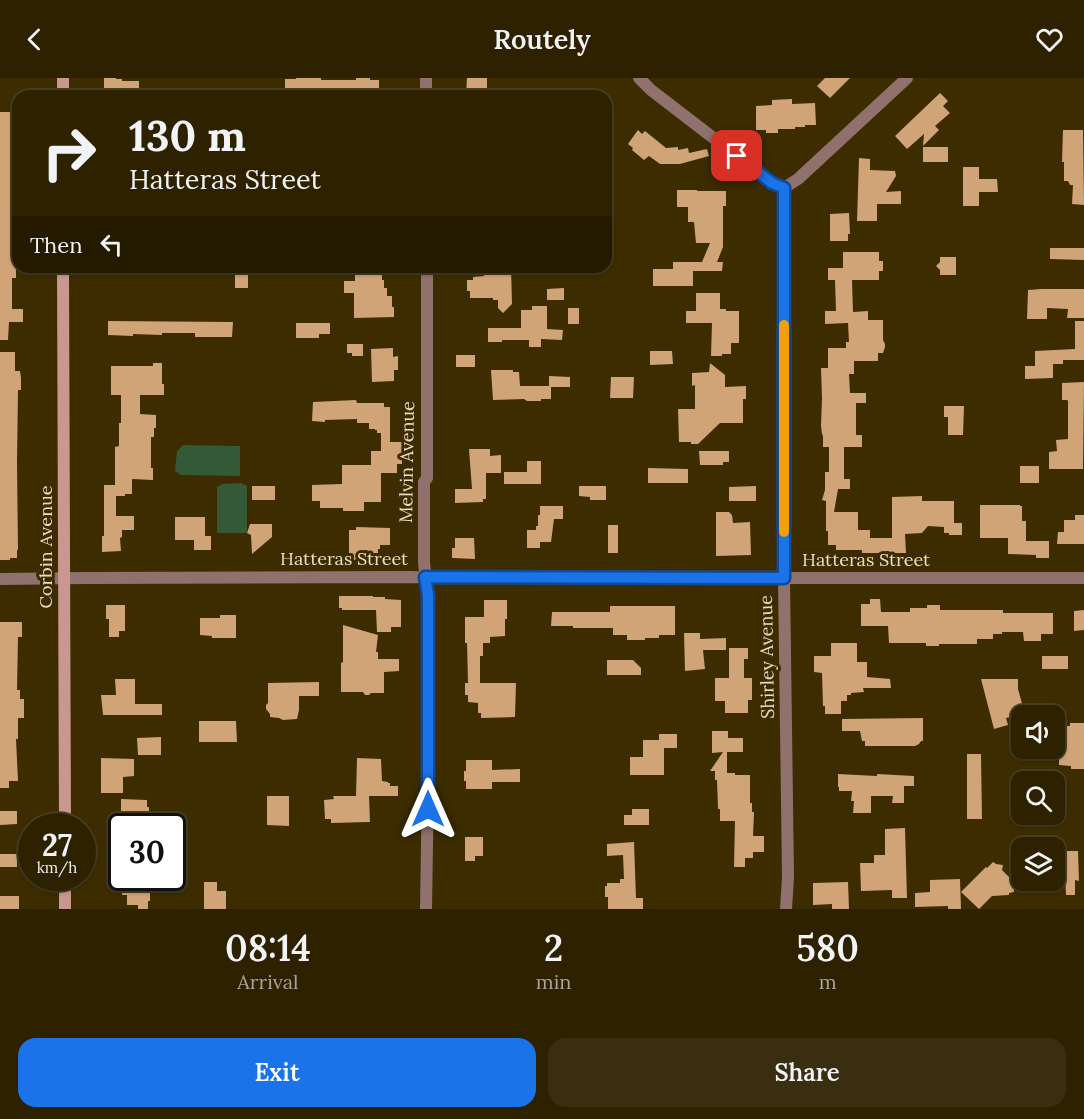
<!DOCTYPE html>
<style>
:root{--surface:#2d2100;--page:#392e0f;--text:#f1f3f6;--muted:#a7a399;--line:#483e22;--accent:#1a73e8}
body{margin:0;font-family:Lora,serif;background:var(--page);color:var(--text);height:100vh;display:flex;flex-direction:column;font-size:22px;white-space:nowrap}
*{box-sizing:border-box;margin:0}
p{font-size:20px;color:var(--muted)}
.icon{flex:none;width:33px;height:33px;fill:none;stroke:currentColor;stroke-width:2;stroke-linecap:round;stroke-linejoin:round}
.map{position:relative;height:831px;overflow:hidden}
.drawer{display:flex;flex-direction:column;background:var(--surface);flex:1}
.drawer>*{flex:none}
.guide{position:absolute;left:12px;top:12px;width:600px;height:183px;border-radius:18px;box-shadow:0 2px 4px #0004,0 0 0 2px var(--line);background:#2d2100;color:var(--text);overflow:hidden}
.controls{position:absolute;left:1011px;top:627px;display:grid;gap:12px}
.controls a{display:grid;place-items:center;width:54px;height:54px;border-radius:12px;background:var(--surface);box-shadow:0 2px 4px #0004,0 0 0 2px var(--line);font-size:30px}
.speed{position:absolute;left:18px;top:735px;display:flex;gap:12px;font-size:30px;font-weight:700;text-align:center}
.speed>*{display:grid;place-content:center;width:78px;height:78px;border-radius:50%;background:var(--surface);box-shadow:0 2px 4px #0004,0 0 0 2px var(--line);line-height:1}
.speed small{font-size:15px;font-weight:400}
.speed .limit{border:3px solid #111;border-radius:9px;background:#fff;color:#111}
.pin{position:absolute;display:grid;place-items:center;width:51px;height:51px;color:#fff;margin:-26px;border-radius:12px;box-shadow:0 3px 9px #0006}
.me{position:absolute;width:66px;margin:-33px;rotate:0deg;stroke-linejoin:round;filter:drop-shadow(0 0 4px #0008)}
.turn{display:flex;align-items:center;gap:21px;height:126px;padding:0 18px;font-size:27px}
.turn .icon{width:78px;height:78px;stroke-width:2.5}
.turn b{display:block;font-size:42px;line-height:51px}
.then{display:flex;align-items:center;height:57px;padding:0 18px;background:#0003;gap:12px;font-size:22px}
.eta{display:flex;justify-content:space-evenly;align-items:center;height:102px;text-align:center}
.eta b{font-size:36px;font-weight:600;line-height:42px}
.primary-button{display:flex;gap:12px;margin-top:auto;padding:12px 18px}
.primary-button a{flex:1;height:69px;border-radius:18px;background:var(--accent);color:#fff;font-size:24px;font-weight:600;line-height:69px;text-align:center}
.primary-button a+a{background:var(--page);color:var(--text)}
header{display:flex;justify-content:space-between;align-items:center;height:78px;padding:0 18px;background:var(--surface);font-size:27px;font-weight:600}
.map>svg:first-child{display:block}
.green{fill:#335936}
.building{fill:#d0a477}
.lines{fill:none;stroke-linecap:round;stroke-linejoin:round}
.minor{stroke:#91716d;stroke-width:12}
.secondary{stroke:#c99690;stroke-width:12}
.route-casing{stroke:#114b97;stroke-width:15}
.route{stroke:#1a73e8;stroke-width:10}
.slow{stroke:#f59e0b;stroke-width:10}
.labels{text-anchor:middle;stroke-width:6;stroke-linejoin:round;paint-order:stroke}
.street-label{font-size:18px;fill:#e9dcc0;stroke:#3c2c00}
</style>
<header><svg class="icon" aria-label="back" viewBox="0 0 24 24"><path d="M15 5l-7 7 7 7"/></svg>Routely<svg class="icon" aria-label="heart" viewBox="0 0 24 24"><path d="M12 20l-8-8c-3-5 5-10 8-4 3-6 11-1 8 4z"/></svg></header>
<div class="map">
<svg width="1084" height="831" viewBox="0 0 1084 831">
<rect width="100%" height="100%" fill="#3c2c00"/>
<g class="green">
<path d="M183 367 240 368V398L181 397 175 393 177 373Z"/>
<path d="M241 405 247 408V455H217V409L223 406Z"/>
</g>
<g class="building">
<path d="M104 0H116V1H122V3H139V18H115V12H104Z"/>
<path d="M296 0H321V2H356V0H370V2H379V12L343 11V16L285 14V1H296Z"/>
<path d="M467 0H487V18H466Z"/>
<path d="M825 0H850L830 20 817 8Z"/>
<path d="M940 15 948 23 943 28 950 35 935 48 939 52 923 68 924 56 907 71 895 58Z"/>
<path d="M792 21V26L815 25 816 47H805V49H795V51H778V55H766V52H756V28L772 27V22Z"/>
<path d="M0 34H11V59H16L18 181H16V200H12V231H23V244H9L8 262H0Z"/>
<path d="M638 52 642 56 645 53 666 70 678 69V72L688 70 689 75 707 71 709 78 680 86H660L649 78 644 82 632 72 633 70 628 66Z"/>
<path d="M1063 52H1083L1084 127 1072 126 1073 107H1070L1068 103H1064V84H1062Z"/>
<rect x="923" y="69" width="25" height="15"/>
<path d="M859 80 870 81V92L895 93 896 98 886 114 901 113V126H877V143H857Z"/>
<path d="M963 89H979V101H997L998 114H979V128H963Z"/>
<path d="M677 112H697V113H726V128H723V169L717 184H723L722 193H693V208H653V191H673V184H702L710 165H696L694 144H688V129H677Z"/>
<path d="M849 135 850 156H848V163H830V136Z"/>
<path d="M1050 170H1084V182L1050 181Z"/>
<path d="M843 174H879V183H883V193H879V202H852L853 234 868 233V242H883V262L885 266V269L883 275H878V283H854V296H849L850 315H866V325H856V357H862V369H844V401H850V411H838L834 434H858V452H870V460H892V419L922 418V423H954V445H962V457H949V455H944V449L928 448 922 455 905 456 906 475H862V472H836V467H828V453H826V423L822 422 825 412V394H829V369H823V358L822 356 821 348 822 320 821 290H828V270H846V264H849L848 245 825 246V233H836L835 202H828V190H843Z"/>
<path d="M940 179H956V197H940V192L936 188 940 184Z"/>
<rect x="235" y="189" width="13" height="21"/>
<path d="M355 189H382V202H384V210H387V218H392V229H394V239L354 240V215H344V203H355Z"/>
<path d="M499 189H511L512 226 503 235 498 230V222H493V220H470V213H467V202H473V199L484 198V195H499Z"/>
<path d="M564 210V222H547V211Z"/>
<path d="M1041 211H1084V240H1067L1068 231 1047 230V241H1027L1028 212Z"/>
<path d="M696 215H720V231H726V233H739V265H731V276H722V278H711L712 245H686V233H696Z"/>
<path d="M532 228H547V251L563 252 562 262 541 261V269H529V262H502V264H488V250H521V232H532Z"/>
<rect x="568" y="230" width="11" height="16"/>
<path d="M108 243 233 244 232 259H195V255H162V257L133 256V258L108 257Z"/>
<path d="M1075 243H1084V282H1063V286H1053V300L1025 301V288H1035V273L1075 271Z"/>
<path d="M296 245H330V256H319V260H296Z"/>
<path d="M347 266H363V278H352V275H347Z"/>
<path d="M393 270V279L398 278V292H394V303L372 304 371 271Z"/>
<path d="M650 273H672L673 286 650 287Z"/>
<path d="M0 274H15V293H20L21 300V312H18L17 384 18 472H17V480H10V482H0Z"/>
<rect x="456" y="277" width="19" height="12"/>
<path d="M153 285H162V306H164V317H140V336L156 337V350H154V359H151V390H153V402L132 401V416H125V418H116V438H134V452H122V459L120 460 121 473 102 474V458H104V407H115V369L119 368V345H121V317H111V288H153Z"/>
<path d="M710 285 725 297V309L746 308V321H743V345H720L698 366H691V364H679L678 331H695V307L692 308V295L709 294Z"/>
<path d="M491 292H513V294H519L520 308H549V298L570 299V309H551V321H541V323H527L524 321 493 322Z"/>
<path d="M611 299H634L633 320H610Z"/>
<path d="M1084 304 1083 391H1049V374L1057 373 1056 362 1068 361V323L1067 322H1062V305Z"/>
<path d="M356 322 357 325H384V329H390V364H402V386H397V395H381V424H364V433H343V430H320V423H312V407L342 406V387H371V373H381V355H377V352H375V351H369V345H357V341L325 342V344L312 343 313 324Z"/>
<path d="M944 328H964L963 357H948V339H944Z"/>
<path d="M469 371H490V378L501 377V395H486V421H483V424L455 425V411H472Z"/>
<path d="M699 373H729V384H723V387H700Z"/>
<path d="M527 383H541V406H504V394H527Z"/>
<rect x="1020" y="388" width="19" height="17"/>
<path d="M648 390 688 391V405H648Z"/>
<rect x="252" y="408" width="23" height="14"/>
<path d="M579 408H606V422H590V419L579 418Z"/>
<path d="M756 408V423H729V409Z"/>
<path d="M980 427H1020V428H1022V443H1026V463H1049V480H1036V477L1008 476V460H980Z"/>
<path d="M540 428H563V441H554L551 464H540V470H527V452H536V448H538V437H540Z"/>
<path d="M716 434H729L732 437 733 445 750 444 751 477 716 478Z"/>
<path d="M1075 437H1084V466H1057L1058 454H1064V442H1075Z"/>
<path d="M175 439H205V458H211V472H194V462H175Z"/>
<path d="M250 446H272V459L252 476 251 457 247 455Z"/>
<rect x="608" y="447" width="10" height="28"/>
<path d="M356 449 390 450V467H380V471H378V481L349 482V452H356Z"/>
<path d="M455 460H474L475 481 452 480V470H455Z"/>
<path d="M339 518H373V519H385V521L401 522V549H391V554H377L376 532H342V530H339Z"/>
<path d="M870 521H880L881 534H910V530H927V527H940V532H1003V535H1053V556H1041V563H1024L1023 554H1002V556H993V561H977V566H939V568H926V565H889L888 548H861V526H870Z"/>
<path d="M484 522H507V541H505V558L490 559V565H483V578H480V605H516L515 639 481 640V635H478V625L468 624V617H465V605H468L467 565H465V539H484Z"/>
<path d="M106 527H125V553H119V559H109V541H106Z"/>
<path d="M610 528H675V557H659V560H645V562H627V557H613V550H573V548H551L552 534H610Z"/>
<path d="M1084 532V552L1074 553V533Z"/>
<path d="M220 537H236V560H212V558L200 557V540H220Z"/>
<path d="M0 544H22V559H18L17 612H20V621H24V640H18V661H16L18 703H9V710H0Z"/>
<path d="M343 547 378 557 376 574H378V581H399V593L384 594V615H371L369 617H365L363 614H341V585L343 584Z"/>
<path d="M684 555H700V561L726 560V572H703L705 591 685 593Z"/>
<path d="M831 565H857V584H867V599L890 601 891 610H863L864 614 851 615V617H847V623H841V636H825V628H823L822 595 814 594V578H831Z"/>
<path d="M729 570H748V581H744V600H752V622H748V635H725V623H715V600H729Z"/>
<rect x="1042" y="578" width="26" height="13"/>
<path d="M607 582H633L641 590V597H607Z"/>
<path d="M115 601H135V626H162V637H103L101 617H116Z"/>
<path d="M981 601H1018V611L1023 629 1016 632 1017 634 1010 636 1011 639 1006 640 1008 647 994 651Z"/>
<path d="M319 604V618H299V632L297 641 283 642 279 640 270 639V636L266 631V627L268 625V605Z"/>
<path d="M923 640V663H921L919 666 915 668H865V663H862L860 653H842V641Z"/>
<path d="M199 643H236L237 664H199Z"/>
<path d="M1070 645H1084V691H1071V688L1059 687V670H1054L1055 648H1070Z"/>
<path d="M712 653H728V660H743V674H727V695H735V697H750V725H752V734H754L753 758H764V774H753V780H745V789H734L735 743H720V731H718L717 702H715V693H710L723 674 712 675Z"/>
<path d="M659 656H677V670H664V697H630V679H643V662H659Z"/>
<path d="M161 659V677H138L137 660Z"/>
<path d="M967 676H981L982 741H967Z"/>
<path d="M101 680 134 681V698L123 699V715H101Z"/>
<path d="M357 680 381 681 382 703 388 704V705H390V708H398V718H369L370 744 331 745V741H325L324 722 334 721 333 718H356Z"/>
<path d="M466 682H492V692L520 691V704H492V711H466V703H464V693H466Z"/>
<path d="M838 696 877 698V696L914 698V708H904V725H892L893 718H871V735H853L854 723H851L852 713H839V709H838Z"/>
<path d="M267 718H289V748L267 747Z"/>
<path d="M121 721 147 722V729H149V733L157 737 150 741V745L146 748H126V739H121Z"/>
<path d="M632 731H649V747H624V737H632Z"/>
<path d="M0 733H17V746L0 747Z"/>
<path d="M905 750 907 820H892V812L861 813 860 785H874V777H885V751Z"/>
<path d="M465 759H483V778H475V783H465Z"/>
<path d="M634 764 636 820H643V831H608V819H605V808H607V805H620V801H624L623 777 607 778V766Z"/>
<path d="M1057 773H1078L1079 803 1075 802V817H1066L1065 798H1054V776H1057Z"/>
<rect x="0" y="776" width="17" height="13"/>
<path d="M993 784 996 786 1003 787 1002 792 1011 801H1014V814L1009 815V817L992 818 979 831 961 814 986 789 987 790Z"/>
<path d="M960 801 961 831H948V828L915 829V815L930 814V802Z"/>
<path d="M204 804H217V813H226V831H204Z"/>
<path d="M848 804 849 831H832V826L813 827V805Z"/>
<path d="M122 806H150V823H148V831H138V827H127V817H122Z"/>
<rect x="0" y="818" width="19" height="13"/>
</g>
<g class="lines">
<g class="minor">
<path d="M426 0V18"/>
<path d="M639 0 651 12 772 105 784 110"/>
<path d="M784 110V500L788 799 786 831"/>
<path d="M784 110 798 101 907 0"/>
<path d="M0 501 88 500 410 499 441 500H1084"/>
<path d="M426 831 429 639 428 517 424 485V404L427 400V189"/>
</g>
<g class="secondary">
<path d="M63 0V18"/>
<path d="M63 189 65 748"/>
<path d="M65 800V831"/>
</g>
</g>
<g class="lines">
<g class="route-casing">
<path id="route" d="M428 731V517L425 499 784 500V110L772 105 737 78"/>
</g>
<use href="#route" class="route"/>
<path class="slow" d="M784 454V247"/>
</g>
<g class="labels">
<g class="street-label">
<text transform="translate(407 384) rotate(-89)" y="6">Melvin Avenue</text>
<text transform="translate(46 469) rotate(-90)" y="6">Corbin Avenue</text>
<text x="344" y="487">Hatteras Street</text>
<text x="866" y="488">Hatteras Street</text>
<text transform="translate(767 579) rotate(-91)" y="6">Shirley Avenue</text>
</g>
</g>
</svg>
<div class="controls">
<a><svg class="icon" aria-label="sound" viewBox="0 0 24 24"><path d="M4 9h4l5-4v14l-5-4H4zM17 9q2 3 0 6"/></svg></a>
<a><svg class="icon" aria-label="search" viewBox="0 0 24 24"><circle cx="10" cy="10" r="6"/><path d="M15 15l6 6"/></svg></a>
<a><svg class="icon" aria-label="layers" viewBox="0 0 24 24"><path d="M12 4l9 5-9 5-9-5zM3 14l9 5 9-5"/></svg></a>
</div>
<div class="speed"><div>27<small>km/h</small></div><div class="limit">30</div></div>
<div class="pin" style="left:737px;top:78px;background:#d93025"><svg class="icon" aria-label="arrive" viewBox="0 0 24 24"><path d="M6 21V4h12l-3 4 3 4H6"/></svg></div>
<svg class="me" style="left:428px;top:731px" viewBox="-20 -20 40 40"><path d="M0-17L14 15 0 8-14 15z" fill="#1a73e8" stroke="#fff" stroke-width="4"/></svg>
<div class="guide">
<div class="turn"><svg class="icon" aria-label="right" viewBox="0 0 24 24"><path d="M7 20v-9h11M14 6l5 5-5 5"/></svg><div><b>130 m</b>Hatteras Street</div></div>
<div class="then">Then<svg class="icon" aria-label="left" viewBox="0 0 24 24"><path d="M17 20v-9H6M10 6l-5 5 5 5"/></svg></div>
</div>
</div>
<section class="drawer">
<div class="eta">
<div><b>08:14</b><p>Arrival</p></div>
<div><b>2</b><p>min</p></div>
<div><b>580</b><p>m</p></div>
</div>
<div class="primary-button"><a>Exit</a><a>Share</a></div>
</section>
